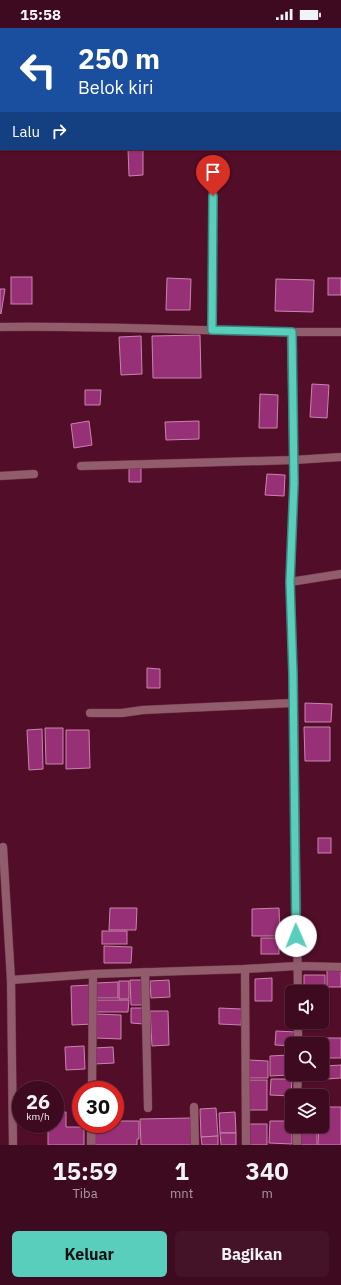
<!DOCTYPE html>
<html lang="id">
<style>
:root{--surface:#3e0a1f;--page:#451328;--text:#f1f3f6;--muted:#ad9aa4;--line:#572b3d;--accent:#5acebd}
body{margin:0;font-family:"IBM Plex Sans",sans-serif;background:var(--page);color:var(--text);height:100vh;display:flex;flex-direction:column;font-size:15px;white-space:nowrap}
*{box-sizing:border-box;margin:0}
p{font-size:13px;color:var(--muted)}
.icon{flex:none;width:22px;height:22px;fill:none;stroke:currentColor;stroke-width:2;stroke-linecap:round;stroke-linejoin:round}
.map{position:relative;height:1117px;overflow:hidden}
.sheet{display:flex;flex-direction:column;background:var(--surface);flex:1}
.sheet>*{flex:none}
.hud{position:absolute;left:0px;top:0px;width:341px;height:122px;box-shadow:0 1px 3px #0004,0 0 0 1px var(--line);background:#1a4fa0;color:#fff;overflow:hidden}
.buttons{position:absolute;left:285px;top:957px;display:grid;gap:8px}
.buttons a{display:grid;place-items:center;width:44px;height:44px;border-radius:6px;background:var(--surface);box-shadow:0 1px 3px #0004,0 0 0 1px var(--line);font-size:20px}
.speed{position:absolute;left:12px;top:1053px;display:flex;gap:8px;font-size:20px;font-weight:700;text-align:center}
.speed>*{display:grid;place-content:center;width:52px;height:52px;border-radius:50%;background:var(--surface);box-shadow:0 1px 3px #0004,0 0 0 1px var(--line);line-height:1}
.speed small{font-size:10px;font-weight:400}
.speed .limit{border:6px solid #d22;background:#fff;color:#111}
.pin{position:absolute;display:grid;place-items:center;width:34px;height:34px;color:#fff;margin:-41px -17px;border-radius:50% 50% 50% 0;rotate:-45deg;box-shadow:0 0 4px #0007}
.pin .icon{rotate:45deg}
.me{position:absolute;width:44px;margin:-22px;rotate:359deg;stroke-linejoin:round;filter:drop-shadow(0 0 3px #0008)}
.turn{display:flex;align-items:center;gap:14px;height:84px;padding:0 12px;font-size:18px}
.turn .icon{width:52px;height:52px;stroke-width:2.5}
.turn b{display:block;font-size:28px;line-height:34px}
.then{display:flex;align-items:center;height:38px;padding:0 12px;background:#0003;gap:8px;font-size:15px}
.eta{display:flex;justify-content:space-evenly;align-items:center;height:68px;text-align:center}
.eta b{font-size:24px;font-weight:700;line-height:28px}
.primary-button{display:flex;gap:8px;margin-top:auto;padding:8px 12px}
.primary-button a{flex:1;height:46px;border-radius:6px;background:var(--accent);color:#111;font-size:16px;font-weight:700;line-height:46px;text-align:center}
.primary-button a+a{background:var(--page);color:var(--text)}
.status{display:flex;justify-content:space-between;align-items:center;height:28px;padding:0 20px;background:var(--surface);direction:ltr}
.status svg{height:11px;fill:currentColor}
.map>svg:first-child{display:block}
.building{fill:#983078;stroke:#ca84b0}
.lines{fill:none;stroke-linecap:round;stroke-linejoin:round}
.service-casing{stroke:#702f48;stroke-width:9}
.minor-casing{stroke:#702f48;stroke-width:9}
.service{stroke:#915c6b;stroke-width:8}
.minor{stroke:#915c6b;stroke-width:8}
.route-casing{stroke:#3a867b;stroke-width:10}
.route{stroke:#5acebd;stroke-width:7}
</style>
<div class="status"><b>15:58</b><svg viewBox="0 0 49 12"><path d="M0 12V9h3v3zM5 12V6h3v6zM10 12V3h3v9zM15 12V0h3v12zM26 1h20v11H26zM47 4h2v5h-2z"/></svg></div>
<div class="map">
<svg width="341" height="1117" viewBox="0 0 341 1117">
<rect width="100%" height="100%" fill="#520d29"/>
<g class="building">
<path d="M128 121H143V147L129 148Z"/>
<rect x="11" y="249" width="21" height="27"/>
<path d="M167 250 191 251 190 282H166Z"/>
<rect x="328" y="250" width="13" height="17"/>
<path d="M276 251 314 252 313 284 275 283Z"/>
<path d="M0 261H5L1 286 0 285Z"/>
<path d="M200 307 201 350H153L152 308Z"/>
<path d="M141 308 142 346 121 347 119 309Z"/>
<path d="M312 356 329 357 327 390 310 389Z"/>
<path d="M85 362H101L100 377H85Z"/>
<path d="M260 366 278 367 277 400H259Z"/>
<path d="M89 393 92 417 74 420 71 396Z"/>
<path d="M199 393V411L166 412 165 394Z"/>
<path d="M129 437 141 438V454H129Z"/>
<path d="M267 446 285 447 284 468 265 467Z"/>
<path d="M147 640 160 641V660H147Z"/>
<path d="M305 675 332 676 331 694H305Z"/>
<path d="M304 699H330V733H305Z"/>
<path d="M45 700H63V736H46Z"/>
<path d="M42 701 43 741 29 742 27 702Z"/>
<path d="M66 702H89L90 740 66 741Z"/>
<rect x="318" y="810" width="13" height="15"/>
<path d="M110 880H137L136 902H109Z"/>
<path d="M279 880 280 908H252V881Z"/>
<rect x="102" y="903" width="25" height="13"/>
<rect x="261" y="910" width="18" height="16"/>
<path d="M104 918 132 919 131 935H104Z"/>
<rect x="327" y="942" width="14" height="17"/>
<path d="M304 947H325V975H322V964H304Z"/>
<path d="M272 950V973H255V951Z"/>
<path d="M130 952H143V977H131Z"/>
<path d="M169 952 170 969 151 970 150 953Z"/>
<rect x="119" y="953" width="10" height="18"/>
<path d="M118 954V970H96V955Z"/>
<path d="M91 957 93 996 72 997 71 958Z"/>
<path d="M96 972H129L128 984H96Z"/>
<path d="M131 980H144V996L131 995Z"/>
<path d="M219 980 242 981 241 997 219 996Z"/>
<path d="M150 983H168L169 1017 152 1018Z"/>
<path d="M96 986 121 987V1011L96 1010Z"/>
<path d="M276 1003 297 1004 296 1016H292V1018L275 1017Z"/>
<path d="M321 1010H341V1030H326V1021H322Z"/>
<path d="M84 1018 85 1041 66 1042 65 1019Z"/>
<path d="M113 1019 114 1035 94 1036V1020Z"/>
<path d="M289 1027 290 1047 270 1048V1028Z"/>
<path d="M248 1032 268 1033V1050H248Z"/>
<path d="M341 1037V1050L327 1051 326 1038Z"/>
<path d="M271 1051H292L291 1068 270 1067Z"/>
<rect x="247" y="1052" width="20" height="30"/>
<path d="M322 1079H341V1117H318L319 1098H322Z"/>
<path d="M216 1080 218 1108 201 1109 200 1081Z"/>
<path d="M55 1084H66V1099H84V1117H48V1096H55Z"/>
<path d="M235 1084 236 1105H220L219 1085Z"/>
<path d="M191 1090 192 1117H141L140 1091Z"/>
<path d="M115 1093H139V1111H137V1117H95V1096H115Z"/>
<path d="M270 1093H292V1116L269 1115Z"/>
<rect x="248" y="1096" width="19" height="21"/>
<path d="M299 1098H317V1117H298Z"/>
<path d="M220 1105H236V1117H221Z"/>
<path d="M218 1108V1117H202L201 1109Z"/>
</g>
<g class="lines">
<g class="service-casing">
<g id="service">
<path d="M212 302 213 138"/>
<path d="M0 448 34 446"/>
</g>
</g>
<g class="minor-casing">
<g id="minor">
<path d="M0 299C114 297 227 305 341 304"/>
<path d="M291 304 294 455 290 554 293 646 298 964"/>
<path d="M81 438 294 432 341 429"/>
<path d="M290 554 341 546"/>
<path d="M90 685H122L143 682 292 675"/>
<path d="M3 819 11 952"/>
<path d="M245 941 246 1117"/>
<path d="M145 944 148 1080"/>
<path d="M298 994V1016"/>
<path d="M92 1062 93 946"/>
<path d="M297 1068 298 1046"/>
<path d="M194 1079 195 1117"/>
<path d="M13 1117 11 952 93 946 245 941 297 938 341 939"/>
<path d="M91 1117V1096"/>
<path d="M297 1117V1098"/>
</g>
</g>
<use href="#service" class="service"/>
<use href="#minor" class="minor"/>
</g>
<g class="lines">
<g class="route-casing">
<path id="route" d="M213 168 212 302 292 304 294 455 290 554 293 646 296 908"/>
</g>
<use href="#route" class="route"/>
</g>
</svg>
<div class="buttons">
<a><svg class="icon" aria-label="sound" viewBox="0 0 24 24"><path d="M4 9h4l5-4v14l-5-4H4zM17 9q2 3 0 6"/></svg></a>
<a><svg class="icon" aria-label="search" viewBox="0 0 24 24"><circle cx="10" cy="10" r="6"/><path d="M15 15l6 6"/></svg></a>
<a><svg class="icon" aria-label="layers" viewBox="0 0 24 24"><path d="M12 4l9 5-9 5-9-5zM3 14l9 5 9-5"/></svg></a>
</div>
<div class="speed"><div>26<small>km/h</small></div><div class="limit">30</div></div>
<div class="pin" style="left:213px;top:168px;background:#d93025"><svg class="icon" aria-label="arrive" viewBox="0 0 24 24"><path d="M6 21V4h12l-3 4 3 4H6"/></svg></div>
<svg class="me" style="left:296px;top:908px" viewBox="-20 -20 40 40"><circle r="19" fill="#fff"/><path d="M0-13L10 11 0 6-10 11z" fill="#5acebd"/></svg>
<div class="hud">
<div class="turn"><svg class="icon" aria-label="left" viewBox="0 0 24 24"><path d="M17 20v-9H6M10 6l-5 5 5 5"/></svg><div><b>250 m</b>Belok kiri</div></div>
<div class="then">Lalu<svg class="icon" aria-label="right" viewBox="0 0 24 24"><path d="M7 20v-9h11M14 6l5 5-5 5"/></svg></div>
</div>
</div>
<section class="sheet">
<div class="eta">
<div><b>15:59</b><p>Tiba</p></div>
<div><b>1</b><p>mnt</p></div>
<div><b>340</b><p>m</p></div>
</div>
<div class="primary-button"><a>Keluar</a><a>Bagikan</a></div>
</section>
